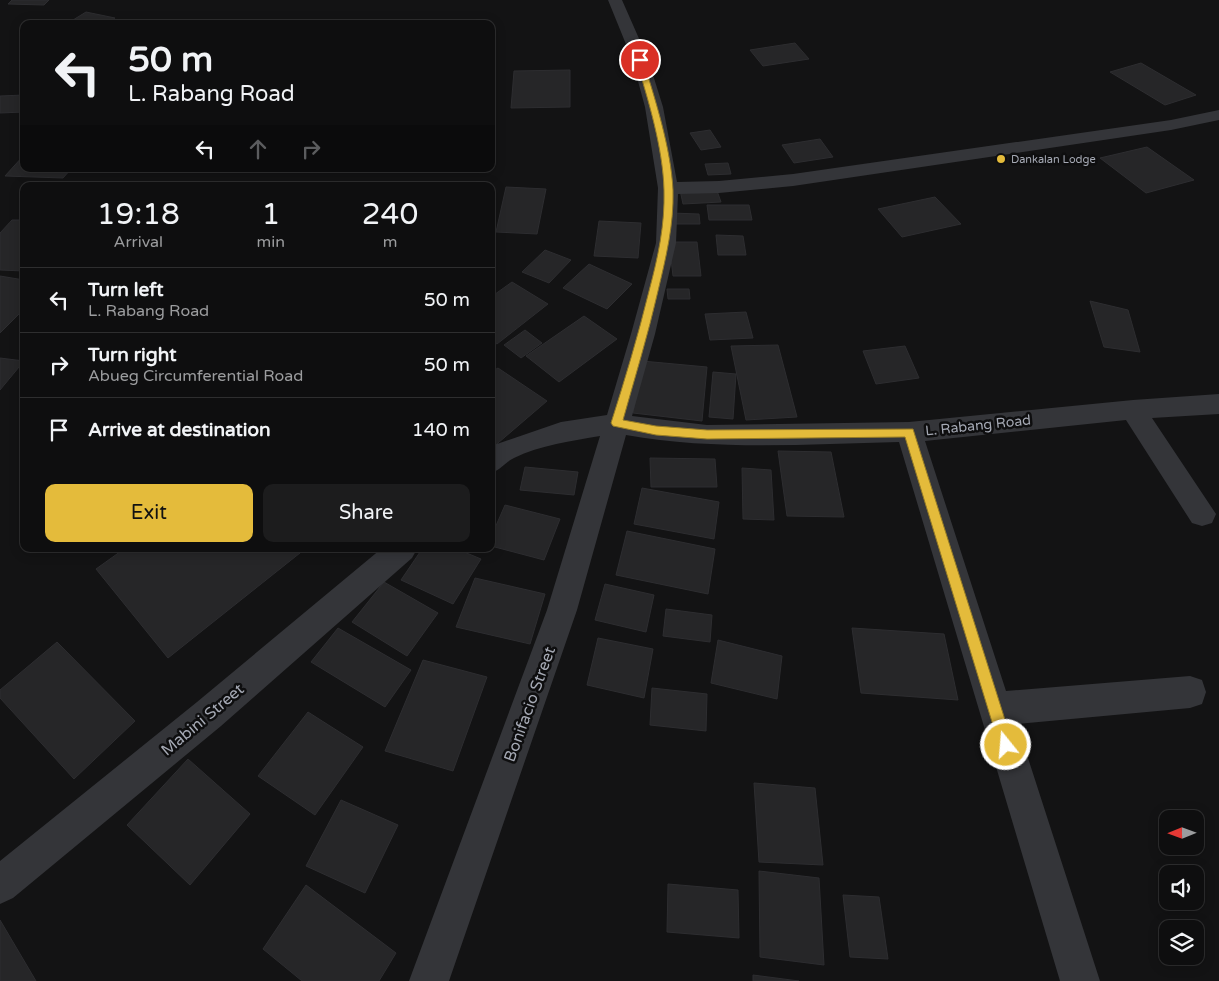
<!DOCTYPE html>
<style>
:root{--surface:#0e0e0f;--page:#1c1c1d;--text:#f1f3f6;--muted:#9b9c9e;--line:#2e2e2f;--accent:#e4bb3b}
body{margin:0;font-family:"Varela Round",sans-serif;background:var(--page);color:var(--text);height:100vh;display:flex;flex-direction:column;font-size:19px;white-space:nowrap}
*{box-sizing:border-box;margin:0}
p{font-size:16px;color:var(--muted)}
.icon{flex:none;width:28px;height:28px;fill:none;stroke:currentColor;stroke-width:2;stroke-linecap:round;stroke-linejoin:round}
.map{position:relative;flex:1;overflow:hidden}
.panel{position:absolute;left:20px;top:182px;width:475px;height:370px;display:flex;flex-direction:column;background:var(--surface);border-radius:10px;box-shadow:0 2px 12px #0003,0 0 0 1px var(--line)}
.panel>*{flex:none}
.guide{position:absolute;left:20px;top:20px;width:475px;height:152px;border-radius:10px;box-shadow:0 2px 12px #0003,0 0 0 1px var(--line);background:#0e0e0f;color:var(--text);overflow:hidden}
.needle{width:32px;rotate:269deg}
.tools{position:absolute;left:1159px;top:810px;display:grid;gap:10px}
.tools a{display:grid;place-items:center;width:45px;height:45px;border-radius:10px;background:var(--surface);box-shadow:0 2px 12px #0003,0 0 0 1px var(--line);font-size:25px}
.pin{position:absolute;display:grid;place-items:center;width:42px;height:42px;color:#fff;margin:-21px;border:2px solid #fff;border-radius:50%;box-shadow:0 1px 5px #0007}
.me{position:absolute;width:55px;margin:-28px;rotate:343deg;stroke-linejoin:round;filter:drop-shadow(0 0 4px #0008)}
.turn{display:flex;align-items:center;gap:18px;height:105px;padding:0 25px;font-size:22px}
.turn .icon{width:65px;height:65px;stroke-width:2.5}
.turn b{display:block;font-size:35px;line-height:42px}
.lanes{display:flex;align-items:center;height:48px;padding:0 25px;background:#0003;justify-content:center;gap:25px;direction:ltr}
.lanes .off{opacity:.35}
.eta{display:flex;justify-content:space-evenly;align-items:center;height:85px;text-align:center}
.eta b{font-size:30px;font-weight:600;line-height:35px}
.action{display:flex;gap:10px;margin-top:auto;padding:10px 25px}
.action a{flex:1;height:58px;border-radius:10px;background:var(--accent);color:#111;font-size:20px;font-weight:600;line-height:58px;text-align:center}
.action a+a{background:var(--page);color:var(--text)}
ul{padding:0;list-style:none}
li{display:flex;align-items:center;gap:15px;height:65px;padding:0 25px;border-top:1px solid var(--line)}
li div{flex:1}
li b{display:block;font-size:19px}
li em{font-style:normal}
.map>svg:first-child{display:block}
.building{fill:#262628;stroke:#2d2d30}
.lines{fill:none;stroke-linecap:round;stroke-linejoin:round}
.minor{fill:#343539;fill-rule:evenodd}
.route{fill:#e4bb3b;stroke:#947a26}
.poi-dot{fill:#e4bb3b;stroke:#0e0e0f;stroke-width:2}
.labels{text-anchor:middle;stroke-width:5;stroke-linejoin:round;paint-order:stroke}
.far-poi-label{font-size:11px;fill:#a5a9b4;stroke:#0e0e0f;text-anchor:start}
.street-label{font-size:14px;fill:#a5a9b4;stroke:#0e0e0f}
.near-street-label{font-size:16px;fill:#a5a9b4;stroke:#0e0e0f}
</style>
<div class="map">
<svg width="1219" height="981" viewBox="0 0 1219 981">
<rect width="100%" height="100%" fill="#131314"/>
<g class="building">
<path d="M12 0H49L44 5 8 4Z"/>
<path d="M86 12 115 18 106 24 73 20Z"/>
<path d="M795 43 809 59 763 66 750 50Z"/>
<path d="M1141 63 1196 95 1165 105 1110 72Z"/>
<path d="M570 70V107L511 108 514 71Z"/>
<path d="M24 95V112L0 113V96Z"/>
<path d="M710 130 721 147 701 150 690 133Z"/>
<path d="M820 139 833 157 794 163 782 145Z"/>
<path d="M1147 147 1194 180 1146 193 1100 158Z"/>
<path d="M24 155V169H71L63 178 5 176Z"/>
<path d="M728 163 731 174 708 175 705 164Z"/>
<path d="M350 184 349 186H307Z"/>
<path d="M506 187 546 189 537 234 496 232Z"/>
<path d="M716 188 721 202 683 204 680 190Z"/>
<path d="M935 197 961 224 902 237 878 209Z"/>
<path d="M707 205H749L752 220H709Z"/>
<path d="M671 213 699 214 700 224H671Z"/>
<path d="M12 220H24V271L0 270V233Z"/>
<path d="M599 221 641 223 638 258 594 256Z"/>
<path d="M716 235 743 236 746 255H718Z"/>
<path d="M669 242H697L701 276H673Z"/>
<path d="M545 250 571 260 549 283 522 272Z"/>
<path d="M589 264 632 284 607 309 563 288Z"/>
<path d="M0 276 24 280V309L0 333Z"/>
<path d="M512 282 548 304 497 344 491 340V297Z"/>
<path d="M667 289H689L690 299H668Z"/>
<path d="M1090 301 1128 310 1140 352 1104 347Z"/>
<path d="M746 312 753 338 710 340 705 314Z"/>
<path d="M584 316 617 339 559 382 526 356Z"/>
<path d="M525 330 542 343 521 358 504 345Z"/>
<path d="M778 345 797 417 746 420 731 346Z"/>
<path d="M905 346 919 378 876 384 863 351Z"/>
<path d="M0 358 24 361 0 390Z"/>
<path d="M642 361 707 367 702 421 633 413Z"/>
<path d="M498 368 547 401 491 449V372Z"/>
<path d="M713 372 736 374 733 419 709 417Z"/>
<path d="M778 451 831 452 844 517 787 516Z"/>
<path d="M650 458 715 459 717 487H651Z"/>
<path d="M525 467 578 472 574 495 520 490Z"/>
<path d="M742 468 771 470 774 520 743 519Z"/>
<path d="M642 488 719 502 714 539 634 524Z"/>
<path d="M505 505 560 519 544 560 491 546V537Z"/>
<path d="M627 531 715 549 708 594 616 575Z"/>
<path d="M124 549H305L168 658 96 569Z"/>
<path d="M422 549H457L481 559 453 604 401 580Z"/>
<path d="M475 578 545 594 530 644 456 627Z"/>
<path d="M384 582 438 613 407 656 352 622Z"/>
<path d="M605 584 654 595 646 632 595 620Z"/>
<path d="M666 609 712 615 710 642 663 636Z"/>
<path d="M338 628 411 670 385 707 311 662Z"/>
<path d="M852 628 944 634 958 700 861 693Z"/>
<path d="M598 638 653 649 644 698 587 685Z"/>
<path d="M718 640 782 656 777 699 711 683Z"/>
<path d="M57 642 135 721 74 779 0 698V690Z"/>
<path d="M423 660 487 677 453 771 385 751Z"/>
<path d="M652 688 707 694 706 731 650 725Z"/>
<path d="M308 712 363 747 315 815 258 776Z"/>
<path d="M188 759 250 814 190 885 127 825Z"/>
<path d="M754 783 815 788 823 865 759 862Z"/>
<path d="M341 800 398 825 365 893 306 866Z"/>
<path d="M759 871 819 878 824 965 760 957Z"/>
<path d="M668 884 738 890 739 938 667 932Z"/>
<path d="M306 885 396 953 379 981H302L263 949Z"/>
<path d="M843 895 879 897 888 959 850 957Z"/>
<path d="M0 920 36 981H0Z"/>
<path d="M753 975 799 981H753Z"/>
</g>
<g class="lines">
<g class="minor">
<path d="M608 0H622L648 59 663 107 677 182 719 181 793 174 1171 120 1219 110V120L1171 130 793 186 719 193 678 194 676 243 655 334 632 416 707 425 909 422 1133 400 1219 394V414L1152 418 1216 514 1212 523 1202 526 1192 523 1126 420 925 441 1006 691 1190 676 1202 680 1206 692 1202 704 1190 708 1017 724 1100 981H1060L899 442C808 444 716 451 626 435L577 610 449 981H409L547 610 600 436C572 441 540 445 514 458 505 462 501 470 491 473V446L561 422 607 415 631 334 656 243 658 188 645 107 632 59Z"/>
<path d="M381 549H417L412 558 221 726 13 898 0 904V861L197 702Z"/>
</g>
</g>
<path class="route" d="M640 57 643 60C655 99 671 148 673 190 674 225 666 257 658 291 648 335 635 377 623 420L656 426 707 430 913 429 1013 745 1011 750 1006 752 1001 750 999 745 905 437 707 439 656 435 613 426 611 423C625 379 638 336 649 291 658 257 665 225 664 190 663 148 648 99 636 60Z"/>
<circle class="poi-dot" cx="1001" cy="159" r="5"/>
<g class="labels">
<g class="far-poi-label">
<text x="1011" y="163">Dankalan Lodge</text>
</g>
<g class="street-label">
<text transform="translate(978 425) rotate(-6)" y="5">L. Rabang Road</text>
</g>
<g class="near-street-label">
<text transform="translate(529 704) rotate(-70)" y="6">Bonifacio Street</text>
<text transform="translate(202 719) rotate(-40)" y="6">Mabini Street</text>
</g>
</g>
</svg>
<div class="tools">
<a><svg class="needle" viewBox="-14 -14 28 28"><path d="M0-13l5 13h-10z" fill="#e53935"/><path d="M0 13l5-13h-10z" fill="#9b9c9e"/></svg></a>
<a><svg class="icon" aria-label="sound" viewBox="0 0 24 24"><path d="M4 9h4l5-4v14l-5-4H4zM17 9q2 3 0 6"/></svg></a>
<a><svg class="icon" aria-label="layers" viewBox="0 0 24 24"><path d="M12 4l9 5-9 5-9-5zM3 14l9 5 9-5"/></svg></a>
</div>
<div class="pin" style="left:640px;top:60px;background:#d93025"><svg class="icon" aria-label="arrive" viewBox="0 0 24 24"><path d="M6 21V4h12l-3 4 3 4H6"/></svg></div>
<svg class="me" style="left:1006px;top:745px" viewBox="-20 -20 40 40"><circle r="17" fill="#e4bb3b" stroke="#fff" stroke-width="3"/><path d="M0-11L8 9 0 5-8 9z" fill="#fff"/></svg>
<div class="guide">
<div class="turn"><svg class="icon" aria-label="left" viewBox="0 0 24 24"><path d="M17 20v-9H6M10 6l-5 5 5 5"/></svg><div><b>50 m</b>L. Rabang Road</div></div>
<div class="lanes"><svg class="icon" aria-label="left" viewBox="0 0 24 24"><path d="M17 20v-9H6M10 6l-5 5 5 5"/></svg><svg class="icon off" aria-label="ahead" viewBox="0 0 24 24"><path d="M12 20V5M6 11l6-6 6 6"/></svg><svg class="icon off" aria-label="right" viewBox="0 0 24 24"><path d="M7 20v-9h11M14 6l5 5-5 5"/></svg></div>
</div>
<section class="panel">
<div class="eta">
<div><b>19:18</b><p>Arrival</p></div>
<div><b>1</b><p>min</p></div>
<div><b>240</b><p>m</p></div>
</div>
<ul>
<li><svg class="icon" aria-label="left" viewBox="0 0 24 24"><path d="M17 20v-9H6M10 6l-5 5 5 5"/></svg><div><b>Turn left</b><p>L. Rabang Road</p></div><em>50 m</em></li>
<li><svg class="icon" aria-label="right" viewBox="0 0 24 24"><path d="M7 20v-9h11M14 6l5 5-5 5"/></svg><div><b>Turn right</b><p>Abueg Circumferential Road</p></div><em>50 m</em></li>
<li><svg class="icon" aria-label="arrive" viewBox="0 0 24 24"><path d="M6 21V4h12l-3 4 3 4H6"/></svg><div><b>Arrive at destination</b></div><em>140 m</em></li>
</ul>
<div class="action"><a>Exit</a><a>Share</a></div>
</section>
</div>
